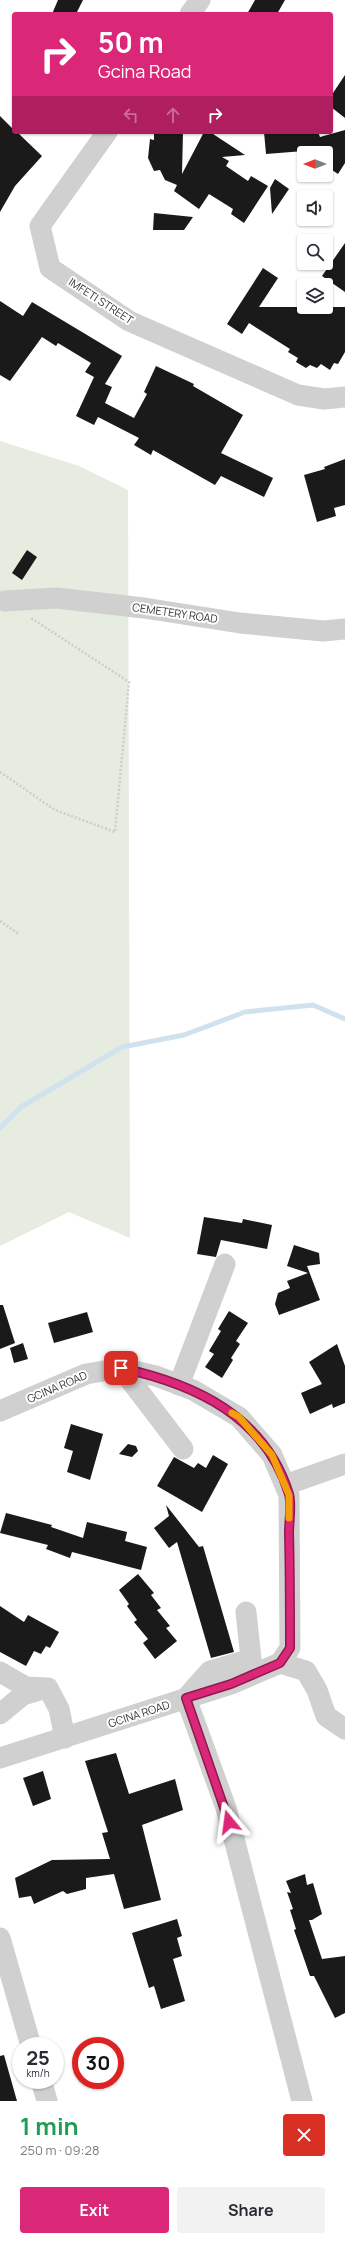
<!DOCTYPE html>
<meta charset="utf-8">
<style>
:root{--surface:#fff;--page:#f2f2f3;--text:#2b2b33;--muted:#7c7c81;--accent:#db2777}
body{margin:0;font-family:Manrope,sans-serif;background:var(--page);color:var(--text);height:100vh;display:flex;flex-direction:column;font-size:15px;white-space:nowrap}
*{box-sizing:border-box;margin:0}
p{font-size:13px;color:var(--muted)}
.icon{flex:none;width:22px;height:22px;fill:none;stroke:currentColor;stroke-width:2;stroke-linecap:round;stroke-linejoin:round}
.map{position:relative;height:2101px;overflow:hidden}
.details{display:flex;flex-direction:column;background:var(--surface);flex:1}
.details>*{flex:none}
.top-card{position:absolute;left:12px;top:12px;width:321px;height:122px;border-radius:4px;box-shadow:0 1px 3px #0004;background:#db2777;color:#fff;overflow:hidden}
.needle{width:26px;rotate:270deg}
.tools{position:absolute;left:297px;top:146px;display:grid;gap:8px}
.tools a{display:grid;place-items:center;width:36px;height:36px;border-radius:4px;background:var(--surface);box-shadow:0 1px 3px #0004;font-size:20px}
.speed{position:absolute;left:12px;top:2037px;display:flex;gap:8px;font-size:20px;font-weight:700;text-align:center}
.speed>*{display:grid;place-content:center;width:52px;height:52px;border-radius:50%;background:var(--surface);box-shadow:0 1px 3px #0004;line-height:1}
.speed small{font-size:10px;font-weight:400}
.speed .limit{border:6px solid #d22;background:#fff;color:#111}
.pin{position:absolute;display:grid;place-items:center;width:34px;height:34px;color:#fff;margin:-17px;border-radius:8px;box-shadow:0 2px 6px #0006}
.me{position:absolute;width:44px;margin:-22px;rotate:344deg;stroke-linejoin:round;filter:drop-shadow(0 0 3px #0008)}
.turn{display:flex;align-items:center;gap:14px;height:84px;padding:0 20px;font-size:18px}
.turn .icon{width:52px;height:52px;stroke-width:2.5}
.turn b{display:block;font-size:28px;line-height:34px}
.lanes{display:flex;align-items:center;height:38px;padding:0 20px;background:#0003;justify-content:center;gap:20px;direction:ltr}
.lanes .off{opacity:.35}
.round{display:grid;place-items:center;flex:none;width:42px;height:42px;border-radius:4px;background:var(--page)}
.summary{display:flex;align-items:center;justify-content:space-between;height:68px;padding:0 20px}
h1{font-size:24px;font-weight:700;line-height:30px;color:#1e9e55}
.action{display:flex;gap:8px;margin-top:auto;padding:8px 20px}
.action a{flex:1;height:46px;border-radius:4px;background:var(--accent);color:#fff;font-size:16px;font-weight:700;line-height:46px;text-align:center}
.action a+a{background:var(--page);color:var(--text)}
.map>svg:first-child{display:block}
.green{fill:#e6ecdf}
.lines{fill:none;stroke-linecap:round;stroke-linejoin:round}
.stream{stroke:#cfe2ee;stroke-width:5}
.building{fill:#1a1a1a}
.path{stroke:#cdcdcd;stroke-width:2.5;stroke-dasharray:2 2;stroke-linecap:butt}
.minor{stroke:#d0d0d0;stroke-width:21}
.route-casing{stroke:#8e194d;stroke-width:10}
.route{stroke:#db2777;stroke-width:7}
.slow{stroke:#f59e0b;stroke-width:7}
.labels{text-anchor:middle;stroke-width:4;stroke-linejoin:round;paint-order:stroke}
.street-label{font-size:11px;fill:#333;stroke:#fff}
</style>
<div class="map">
<svg width="345" height="2101" viewBox="0 0 345 2101">
<rect width="100%" height="100%" fill="#fff"/>
<path class="green" d="M0 441 79 466 128 490 130 1238 69 1212 0 1246Z"/>
<g class="lines">
<path class="stream" d="M0 1128 21 1107 122 1047 184 1035 245 1012 313 1005 345 1019"/>
</g>
<g class="building">
<path d="M58 0H83L76 14H52Z"/>
<path d="M255 0H285L277 14H247Z"/>
<path d="M345 75V118L331 107V96Z"/>
<path d="M0 116 14 130V132H17L42 156 15 186 0 212Z"/>
<path d="M345 130V163L338 174 326 166V153H307L304 151 266 154 264 132H318L320 137Z"/>
<path d="M154 132H183L182 174 204 132H210L245 155 222 157 229 161 226 166 248 181 251 176 268 186 244 223 231 214 233 209 209 194 199 209 174 191 177 185 165 180 160 170 154 171 148 158 150 139 154 140Z"/>
<path d="M275 179 289 189 272 214 270 188Z"/>
<path d="M154 213 193 217 184 230H153Z"/>
<path d="M345 243V292L322 276Z"/>
<path d="M263 268 278 278 259 307H345V352L338 364 334 363 330 370 321 364 317 368 310 365 306 368 296 362 298 358 288 352 290 349 249 323 242 334 227 324Z"/>
<path d="M0 301 23 316 32 302 122 356 105 384 112 387 105 403 134 418 147 394 144 392 156 366 194 384 193 386 243 415 221 453 273 478 264 497 221 476 215 485 153 450 151 455 134 445 139 438 98 417 94 425 76 416 94 377 85 372 91 363 58 343 56 346 42 337 10 381 0 375Z"/>
<path d="M345 459V505L334 508 336 516 317 522 304 475 325 469 324 467Z"/>
<path d="M27 550 37 557 22 580 12 573Z"/>
<path d="M204 1217 242 1223 243 1219 272 1225 267 1249 221 1240 216 1257 197 1254Z"/>
<path d="M294 1245 319 1253 320 1264 307 1266 320 1300 279 1315 275 1304 278 1293 290 1288 287 1281 308 1273 287 1266Z"/>
<path d="M0 1305H3L15 1343 0 1349Z"/>
<path d="M229 1311 248 1323 236 1341 240 1344 231 1358 233 1360 222 1378 205 1367 214 1354 209 1351 221 1331 218 1329Z"/>
<path d="M87 1312 93 1332 54 1343 48 1323Z"/>
<path d="M23 1343 28 1359 14 1363 10 1348Z"/>
<path d="M337 1344 345 1366V1403L333 1408 332 1404 310 1414 301 1393 322 1384 309 1362Z"/>
<path d="M71 1424 103 1434 90 1480 67 1472 73 1451 64 1448Z"/>
<path d="M128 1444 136 1446 138 1451 132 1457 119 1454Z"/>
<path d="M213 1455 228 1464 202 1512 157 1486 174 1457 194 1468 198 1463 206 1468Z"/>
<path d="M166 1505 199 1547 203 1546 234 1652 211 1658 177 1542 169 1548 154 1528 169 1516Z"/>
<path d="M6 1513 52 1525 51 1527 83 1538 87 1522 127 1532 125 1541 147 1547 141 1570 72 1552 70 1558 46 1549 48 1545 0 1533Z"/>
<path d="M138 1574 154 1593 151 1595 161 1608 157 1610 170 1626 166 1628 177 1641 155 1659 143 1643 148 1639 134 1622 137 1620 127 1606 129 1604 119 1590Z"/>
<path d="M0 1606 24 1622 28 1615 59 1632 50 1648 46 1646 41 1654 34 1651 26 1666 0 1652Z"/>
<path d="M116 1753 129 1794 175 1779 183 1810 142 1825 161 1900 124 1909 114 1874 86 1878V1889L67 1894 63 1891 34 1904 31 1896 19 1898 15 1878 52 1860 110 1859 102 1833 108 1832 85 1761Z"/>
<path d="M43 1771 51 1799 33 1806 23 1778Z"/>
<path d="M305 1874 307 1885 313 1883 322 1914 312 1920H309L322 1959 345 1956V2013L335 2018 314 1976H310L294 1930 296 1929 290 1910 293 1909 287 1892 291 1893 286 1881Z"/>
<path d="M177 1919 182 1936 177 1938 182 1956 173 1959 185 2001 161 2009 154 1986 149 1988 132 1933Z"/>
<path d="M4 2055 17 2101H0V2056Z"/>
</g>
<g class="lines">
<g class="path">
<path d="M0 772 55 810 115 832 129 682 31 618"/>
<path d="M0 921 19 934"/>
</g>
<g class="minor">
<path d="M190 14 200 0"/>
<path d="M107 132 40 226 50 268 129 321 298 395 324 399 345 397"/>
<path d="M5 601 56 598 144 608 240 623 323 631 345 629"/>
<path d="M121 1368 183 1449"/>
<path d="M179 1385 225 1264"/>
<path d="M0 1411 86 1374 121 1368 156 1376 193 1390 239 1417 272 1455 289 1495 290 1648 280 1663 231 1684 0 1758"/>
<path d="M285 1485 345 1464"/>
<path d="M246 1612 251 1659 210 1671 186 1698 226 1808 302 2101"/>
<path d="M280 1663 306 1671 317 1690 326 1716 345 1729"/>
<path d="M0 1672 26 1687 48 1688 59 1709 65 1738"/>
<path d="M0 1714 23 1695 43 1689"/>
<path d="M0 1938 31 2046"/>
<path d="M41 2080 47 2101"/>
</g>
</g>
<g class="lines">
<g class="route-casing">
<path id="route" d="M121 1368C195 1384 265 1416 289 1494 292 1505 289 1521 289 1533 290 1571 290 1610 290 1648L280 1663 231 1684 186 1698 229 1822"/>
</g>
<use href="#route" class="route"/>
<path class="slow" d="M232 1413 239 1417 272 1455 289 1495V1518"/>
</g>
<g class="labels">
<g class="street-label">
<text transform="translate(101 301) rotate(33)" y="4">IMFETI STREET</text>
<text transform="translate(175 613) rotate(8)" y="4">CEMETERY ROAD</text>
<text transform="translate(57 1387) rotate(-23)" y="4">GCINA ROAD</text>
<text transform="translate(139 1714) rotate(-18)" y="4">GCINA ROAD</text>
</g>
</g>
</svg>
<div class="tools">
<a><svg class="needle" viewBox="-14 -14 28 28"><path d="M0-13l5 13h-10z" fill="#e53935"/><path d="M0 13l5-13h-10z" fill="#7c7c81"/></svg></a>
<a><svg class="icon" aria-label="sound" viewBox="0 0 24 24"><path d="M4 9h4l5-4v14l-5-4H4zM17 9q2 3 0 6"/></svg></a>
<a><svg class="icon" aria-label="search" viewBox="0 0 24 24"><circle cx="10" cy="10" r="6"/><path d="M15 15l6 6"/></svg></a>
<a><svg class="icon" aria-label="layers" viewBox="0 0 24 24"><path d="M12 4l9 5-9 5-9-5zM3 14l9 5 9-5"/></svg></a>
</div>
<div class="speed"><div>25<small>km/h</small></div><div class="limit">30</div></div>
<div class="pin" style="left:121px;top:1368px;background:#d93025"><svg class="icon" aria-label="arrive" viewBox="0 0 24 24"><path d="M6 21V4h12l-3 4 3 4H6"/></svg></div>
<svg class="me" style="left:229px;top:1822px" viewBox="-20 -20 40 40"><path d="M0-17L14 15 0 8-14 15z" fill="#db2777" stroke="#fff" stroke-width="4"/></svg>
<div class="top-card">
<div class="turn"><svg class="icon" aria-label="right" viewBox="0 0 24 24"><path d="M7 20v-9h11M14 6l5 5-5 5"/></svg><div><b>50 m</b>Gcina Road</div></div>
<div class="lanes"><svg class="icon off" aria-label="left" viewBox="0 0 24 24"><path d="M17 20v-9H6M10 6l-5 5 5 5"/></svg><svg class="icon off" aria-label="ahead" viewBox="0 0 24 24"><path d="M12 20V5M6 11l6-6 6 6"/></svg><svg class="icon" aria-label="right" viewBox="0 0 24 24"><path d="M7 20v-9h11M14 6l5 5-5 5"/></svg></div>
</div>
</div>
<section class="details">
<div class="summary"><div><h1>1 min</h1><p>250 m · 09:28</p></div><a class="round" style="background:#d93025;color:#fff"><svg class="icon" aria-label="close" viewBox="0 0 24 24"><path d="M6 6l12 12M18 6L6 18"/></svg></a></div>
<div class="action"><a>Exit</a><a>Share</a></div>
</section>
